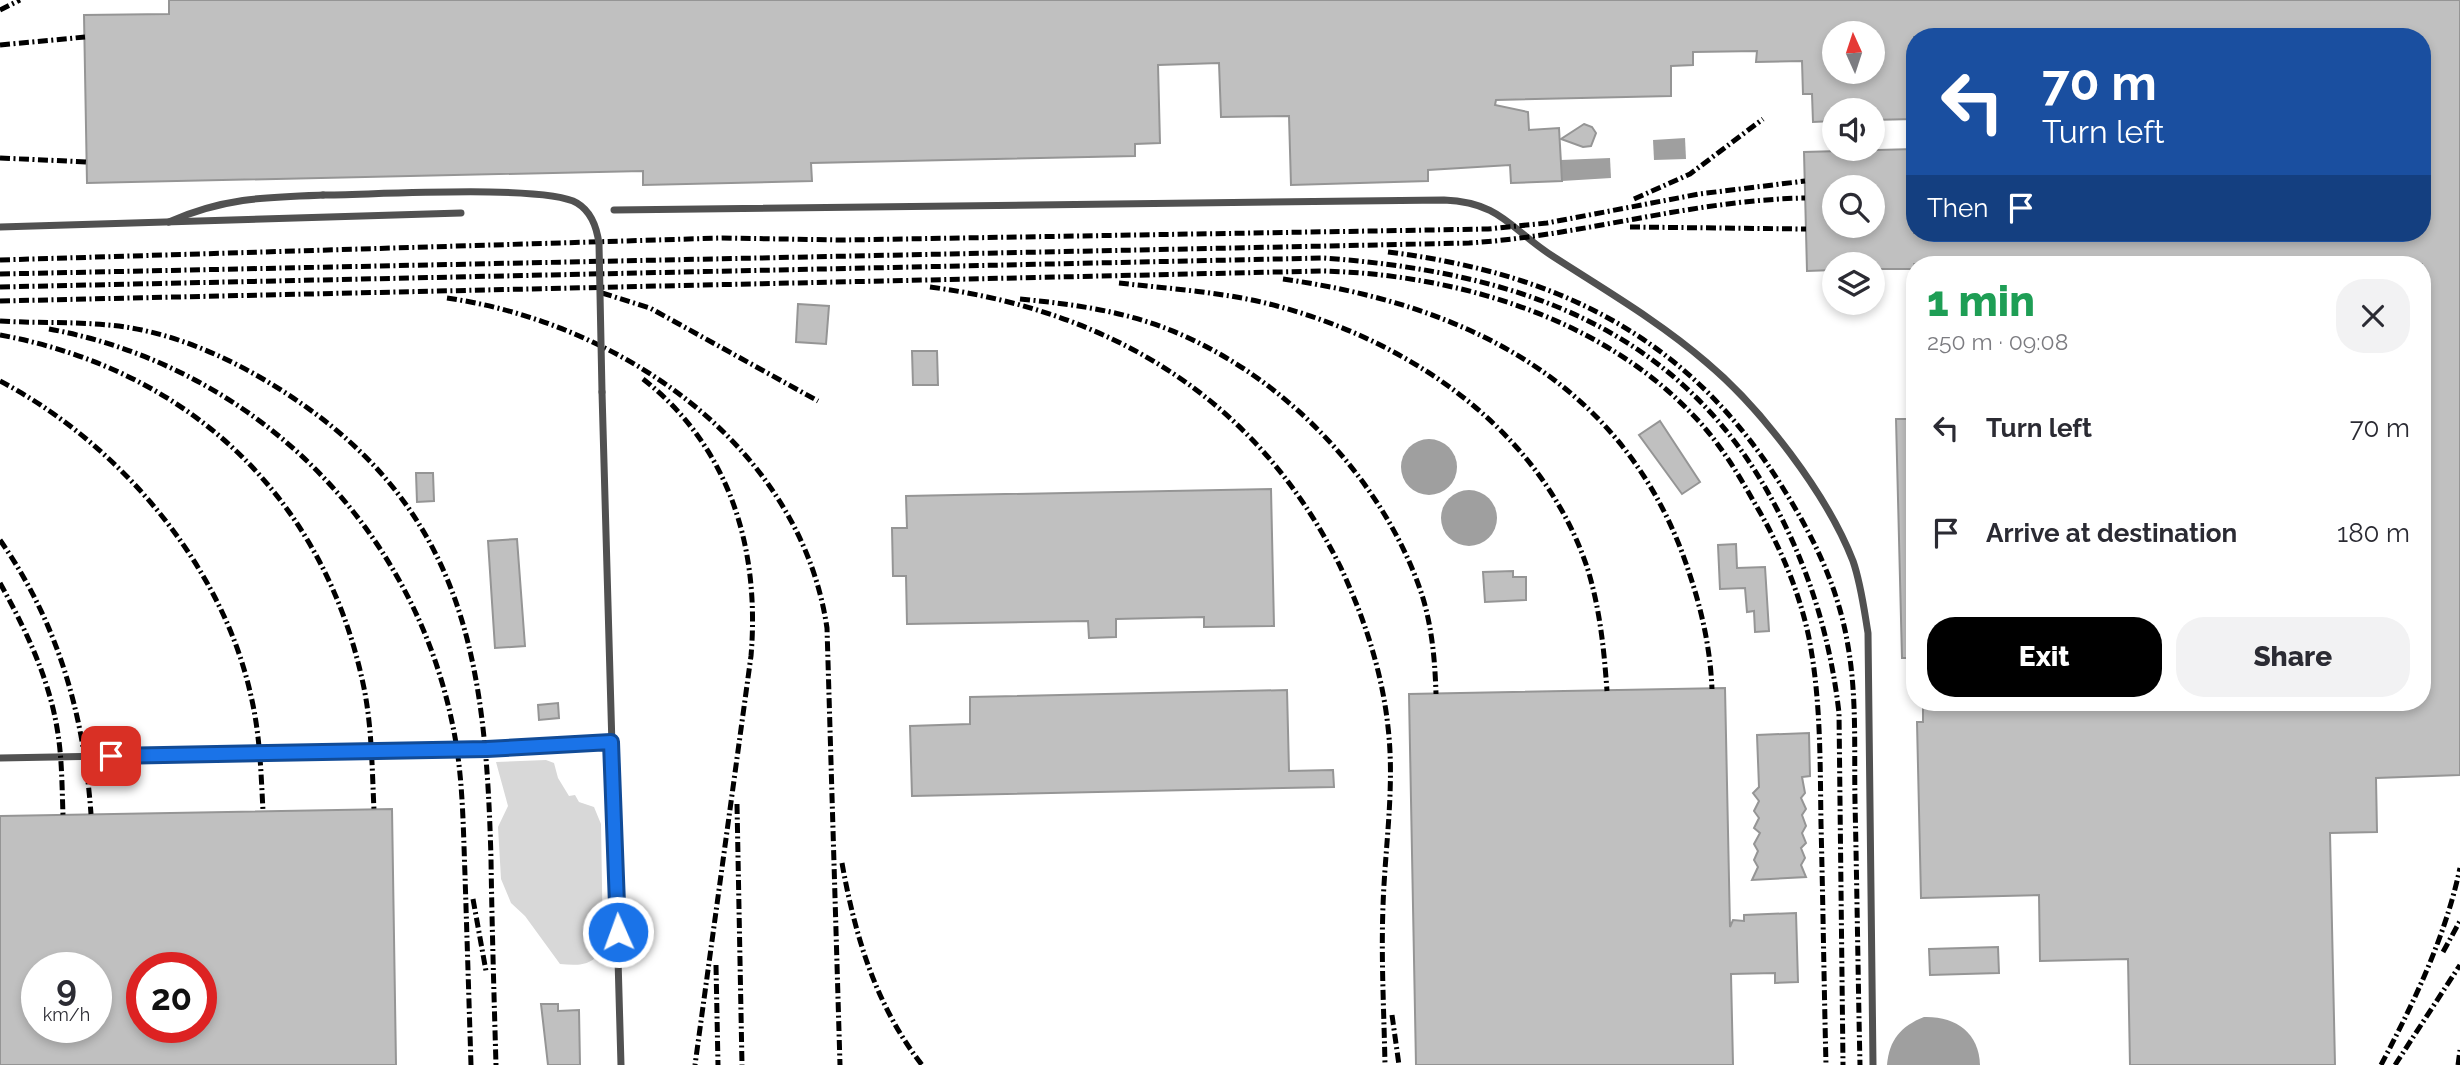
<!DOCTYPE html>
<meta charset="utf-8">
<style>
:root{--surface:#fff;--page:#f2f2f3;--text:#2b2b33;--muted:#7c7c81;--accent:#000}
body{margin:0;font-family:Raleway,sans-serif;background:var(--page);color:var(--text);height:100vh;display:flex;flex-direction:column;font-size:26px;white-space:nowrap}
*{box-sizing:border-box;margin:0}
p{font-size:23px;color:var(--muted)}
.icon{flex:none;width:38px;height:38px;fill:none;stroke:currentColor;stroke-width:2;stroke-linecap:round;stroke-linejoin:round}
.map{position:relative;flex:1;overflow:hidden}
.details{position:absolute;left:1906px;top:256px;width:525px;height:455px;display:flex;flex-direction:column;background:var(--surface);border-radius:28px;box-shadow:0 4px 10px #0003}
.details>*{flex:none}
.hud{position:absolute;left:1906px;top:28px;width:525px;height:214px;border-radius:28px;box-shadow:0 4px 10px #0003;background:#1a4fa0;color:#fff;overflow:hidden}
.needle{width:46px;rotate:357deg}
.buttons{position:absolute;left:1822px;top:21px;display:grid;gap:14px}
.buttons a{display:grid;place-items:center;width:63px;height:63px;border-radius:50%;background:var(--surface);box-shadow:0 4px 10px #0003;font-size:35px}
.speed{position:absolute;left:21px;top:952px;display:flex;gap:14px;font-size:35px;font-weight:700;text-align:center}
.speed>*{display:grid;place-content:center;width:91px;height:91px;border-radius:50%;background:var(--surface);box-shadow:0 4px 10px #0003;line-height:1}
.speed small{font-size:18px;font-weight:400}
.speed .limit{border:10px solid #d22;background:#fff;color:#111}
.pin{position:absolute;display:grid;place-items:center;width:60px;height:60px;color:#fff;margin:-30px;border-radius:14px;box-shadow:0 4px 10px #0006}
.me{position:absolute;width:77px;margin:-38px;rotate:358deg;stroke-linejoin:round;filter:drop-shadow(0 0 5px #0008)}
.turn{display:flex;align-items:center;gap:24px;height:147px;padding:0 21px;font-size:32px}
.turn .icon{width:91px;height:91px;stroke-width:2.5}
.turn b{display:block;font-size:49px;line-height:60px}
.then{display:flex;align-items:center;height:66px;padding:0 21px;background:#0003;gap:14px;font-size:26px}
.round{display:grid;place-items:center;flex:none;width:74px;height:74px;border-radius:28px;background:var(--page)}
.headline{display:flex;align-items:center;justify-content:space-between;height:119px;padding:0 21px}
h1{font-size:42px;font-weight:800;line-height:52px;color:#1e9e55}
.primary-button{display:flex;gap:14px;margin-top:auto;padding:14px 21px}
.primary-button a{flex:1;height:80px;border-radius:28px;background:var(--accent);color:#fff;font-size:28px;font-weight:800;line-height:80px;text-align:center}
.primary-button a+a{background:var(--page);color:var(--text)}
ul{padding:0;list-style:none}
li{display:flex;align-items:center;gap:21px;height:105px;padding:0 21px}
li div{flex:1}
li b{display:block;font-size:26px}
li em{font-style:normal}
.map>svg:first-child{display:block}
.green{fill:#d8d8d8}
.water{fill:#9f9f9f}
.building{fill:#c0c0c0;stroke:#959595;stroke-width:2;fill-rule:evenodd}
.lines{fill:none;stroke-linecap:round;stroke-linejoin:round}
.service{stroke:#515151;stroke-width:7}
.rail{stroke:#000;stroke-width:5;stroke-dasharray:10 3.5 2 3.5;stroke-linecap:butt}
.service-bridge{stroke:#515151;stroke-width:7}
.route-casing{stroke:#114b97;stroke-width:18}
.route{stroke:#1a73e8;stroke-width:12}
</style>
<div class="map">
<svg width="2460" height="1065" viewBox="0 0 2460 1065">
<rect width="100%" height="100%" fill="#fff"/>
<path class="green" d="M546 760 554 763 558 778 569 796 575 795 579 802 594 807 601 824 603 946C595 966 579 966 560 964L525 916 511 903 501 879 498 827 508 806 496 762Z"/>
<g class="water">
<path d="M1685 138 1686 159 1654 160 1653 140Z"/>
<path d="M1610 158 1611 178 1562 181 1561 160Z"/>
<circle cx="1429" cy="467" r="28"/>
<circle cx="1469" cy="518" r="28"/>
<path d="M1924 1017C1955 1016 1979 1032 1980 1065H1887C1889 1040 1901 1026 1924 1017Z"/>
</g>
<g class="building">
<path d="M169 0H2460V775L2376 778 2377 832 2330 833 2335 1065H2130L2128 959 2040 961 2039 895 1921 898 1917 722H1923V702H2422V264H1914V269H1872V264H1834V270L1807 271 1804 152 1914 149V233H2422V37H1914V119L1872 120V110H1834V121L1813 122 1812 94H1803L1802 61 1756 62 1757 51 1693 52V65L1671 66V96L1496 100 1495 105 1528 112 1529 130 1559 128 1562 181 1511 183 1510 165 1428 170V181L1291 185 1289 116 1221 117 1219 63 1158 65 1160 143 1135 144V156L811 163 812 181 643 185V171L87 183 84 15 169 14ZM1834 33H1872V72H1834ZM1834 187H1872V226H1834Z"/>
<path d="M1584 124 1592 127 1596 133 1591 146 1583 147 1561 139Z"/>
<path d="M798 304 829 306 826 344 796 342Z"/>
<path d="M912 351H937L938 385H913Z"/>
<path d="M1896 419H1914V658H1902Z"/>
<path d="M1660 421 1700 482 1682 494 1639 435Z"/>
<path d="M416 473H433L434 501 417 502Z"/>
<path d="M1271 489 1274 626 1204 627V617L1116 619V637L1089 638 1088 621 907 624 906 576H893L892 528H907L906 496Z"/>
<path d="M517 539 525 646 495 648 488 541Z"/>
<path d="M1736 544 1737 568 1765 567 1769 631 1755 632 1754 611 1747 612 1745 588 1720 589 1718 545Z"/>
<path d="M1513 571V577H1526V600L1485 602 1483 572Z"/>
<path d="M1725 688 1730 927 1733 920 1744 921V915L1796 913 1798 982 1775 983V973L1731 974 1733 1065H1416L1409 694Z"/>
<path d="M1287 690 1289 771 1333 770 1334 787 912 796 910 726 970 724V697Z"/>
<path d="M558 703 559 718 539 720 538 705Z"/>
<path d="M1809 733 1810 776 1802 777 1805 793 1801 798 1806 809 1802 815 1806 826 1802 833 1806 843 1801 848 1805 858 1801 865 1806 877 1752 880 1758 867 1754 860 1758 851 1754 844 1760 833 1754 828 1759 818 1754 811 1759 801 1753 793 1759 787 1757 735Z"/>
<path d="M392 809 396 1065H0V816ZM37 968H96V1027H37ZM142 968H201V1027H142Z"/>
<path d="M1998 947 1999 973 1930 975 1929 949Z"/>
<path d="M541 1004H558V1011L579 1010 580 1065H548Z"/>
</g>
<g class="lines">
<g class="service">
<path d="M614 210 1444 200C1501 202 1511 230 1554 257 1605 290 1660 322 1706 362 1761 408 1827 494 1853 561 1861 584 1864 609 1868 633L1873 1065"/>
<path d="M169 222C222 198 266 197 323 195"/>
<path d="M0 227 461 213"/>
<path d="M602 392 621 1065"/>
<path d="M0 758 487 749 611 742"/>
</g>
<g class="rail">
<path d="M0 10 20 0"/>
<path d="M0 45 85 37"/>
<path d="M0 158 87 162"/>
<path d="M1634 199 1690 174 1763 119"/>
<path d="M1630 227 1806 229"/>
<path d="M1388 252C1563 274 1693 340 1786 493 1815 540 1839 590 1848 646 1857 697 1854 750 1855 802 1857 889 1858 977 1860 1065"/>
<path d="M0 260 722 238 843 240 1488 229 1547 223 1699 194 1805 181"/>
<path d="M0 274 1469 243C1582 236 1691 200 1805 198"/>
<path d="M1283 279C1460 304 1617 377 1683 555 1699 599 1710 642 1712 689"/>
<path d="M1119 283C1171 289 1226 292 1277 306 1412 342 1543 432 1588 570 1600 610 1604 649 1607 691"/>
<path d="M0 287 1323 258C1520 272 1687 329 1780 515 1812 578 1831 643 1839 713L1843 1065"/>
<path d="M930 287C1112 311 1257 399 1340 566 1364 617 1382 671 1388 727 1395 787 1385 846 1383 906 1381 959 1384 1012 1385 1065"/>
<path d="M602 293 650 308 818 401"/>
<path d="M447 298C620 323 800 445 827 628L840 1065"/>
<path d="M1020 299C1070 304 1118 310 1165 328 1280 372 1383 477 1422 595 1432 627 1435 660 1436 694"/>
<path d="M0 301 1322 271C1453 274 1598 316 1691 413 1717 439 1736 470 1754 502 1779 544 1799 590 1809 638 1821 700 1820 762 1821 824 1823 904 1824 985 1826 1065"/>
<path d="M0 321C48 324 95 320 142 330 202 343 259 373 309 409 469 524 486 676 491 859 492 927 494 996 496 1065"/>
<path d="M49 329C250 366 410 521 452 722 463 772 463 823 465 875 467 938 469 1002 471 1065"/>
<path d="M0 335C190 370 325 498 364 688 372 728 372 769 374 810"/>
<path d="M643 379C730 447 760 549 751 656L695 1065"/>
<path d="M0 381C118 443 222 564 251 696 260 734 261 773 263 811"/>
<path d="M0 540C58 623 84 715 91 814"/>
<path d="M0 583C26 630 50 680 58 734 62 760 62 788 63 815"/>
<path d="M737 804 742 1065"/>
<path d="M842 863C855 936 876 1006 922 1065"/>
<path d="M473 899 486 971"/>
<path d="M2443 952 2460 921"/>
<path d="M716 965 718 1065"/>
<path d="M1392 1015 1399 1065"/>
<path d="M2381 1065C2414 1002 2445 938 2460 868"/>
<path d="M2395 1065 2460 965"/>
<path d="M2458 1065 2460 1050"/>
</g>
<path class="service-bridge" d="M323 195C370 195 545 184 577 203 592 212 597 228 599 244L602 392"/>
</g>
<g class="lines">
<g class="route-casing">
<path id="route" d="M111 756 487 749 611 742 618 932"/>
</g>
<use href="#route" class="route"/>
</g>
</svg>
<div class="buttons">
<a><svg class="needle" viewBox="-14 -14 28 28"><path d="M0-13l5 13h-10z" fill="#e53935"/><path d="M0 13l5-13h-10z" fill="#7c7c81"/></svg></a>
<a><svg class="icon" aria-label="sound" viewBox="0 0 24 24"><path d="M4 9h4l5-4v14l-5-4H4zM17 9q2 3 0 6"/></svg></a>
<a><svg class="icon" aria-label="search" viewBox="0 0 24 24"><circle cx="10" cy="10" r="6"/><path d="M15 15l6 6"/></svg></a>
<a><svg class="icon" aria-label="layers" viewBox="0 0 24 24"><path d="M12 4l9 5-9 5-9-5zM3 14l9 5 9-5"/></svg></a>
</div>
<div class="speed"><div>9<small>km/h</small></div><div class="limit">20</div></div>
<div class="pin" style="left:111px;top:756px;background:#d93025"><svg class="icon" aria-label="arrive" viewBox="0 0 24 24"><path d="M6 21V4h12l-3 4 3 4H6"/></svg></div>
<svg class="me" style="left:618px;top:932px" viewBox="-20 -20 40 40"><circle r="17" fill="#1a73e8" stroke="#fff" stroke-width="3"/><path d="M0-11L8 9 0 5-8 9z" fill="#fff"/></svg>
<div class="hud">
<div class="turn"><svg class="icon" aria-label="left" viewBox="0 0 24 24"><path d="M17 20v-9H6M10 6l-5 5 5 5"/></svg><div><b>70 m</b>Turn left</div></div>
<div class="then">Then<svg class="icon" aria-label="arrive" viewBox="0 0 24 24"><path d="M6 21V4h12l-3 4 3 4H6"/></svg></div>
</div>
<section class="details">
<div class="headline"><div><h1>1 min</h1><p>250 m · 09:08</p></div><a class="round"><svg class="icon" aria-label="close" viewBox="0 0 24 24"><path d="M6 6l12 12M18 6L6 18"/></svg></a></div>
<ul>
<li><svg class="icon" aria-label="left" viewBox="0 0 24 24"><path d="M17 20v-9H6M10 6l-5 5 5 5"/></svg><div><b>Turn left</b></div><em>70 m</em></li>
<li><svg class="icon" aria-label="arrive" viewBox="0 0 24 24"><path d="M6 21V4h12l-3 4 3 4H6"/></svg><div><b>Arrive at destination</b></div><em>180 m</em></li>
</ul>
<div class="primary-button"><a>Exit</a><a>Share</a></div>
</section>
</div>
